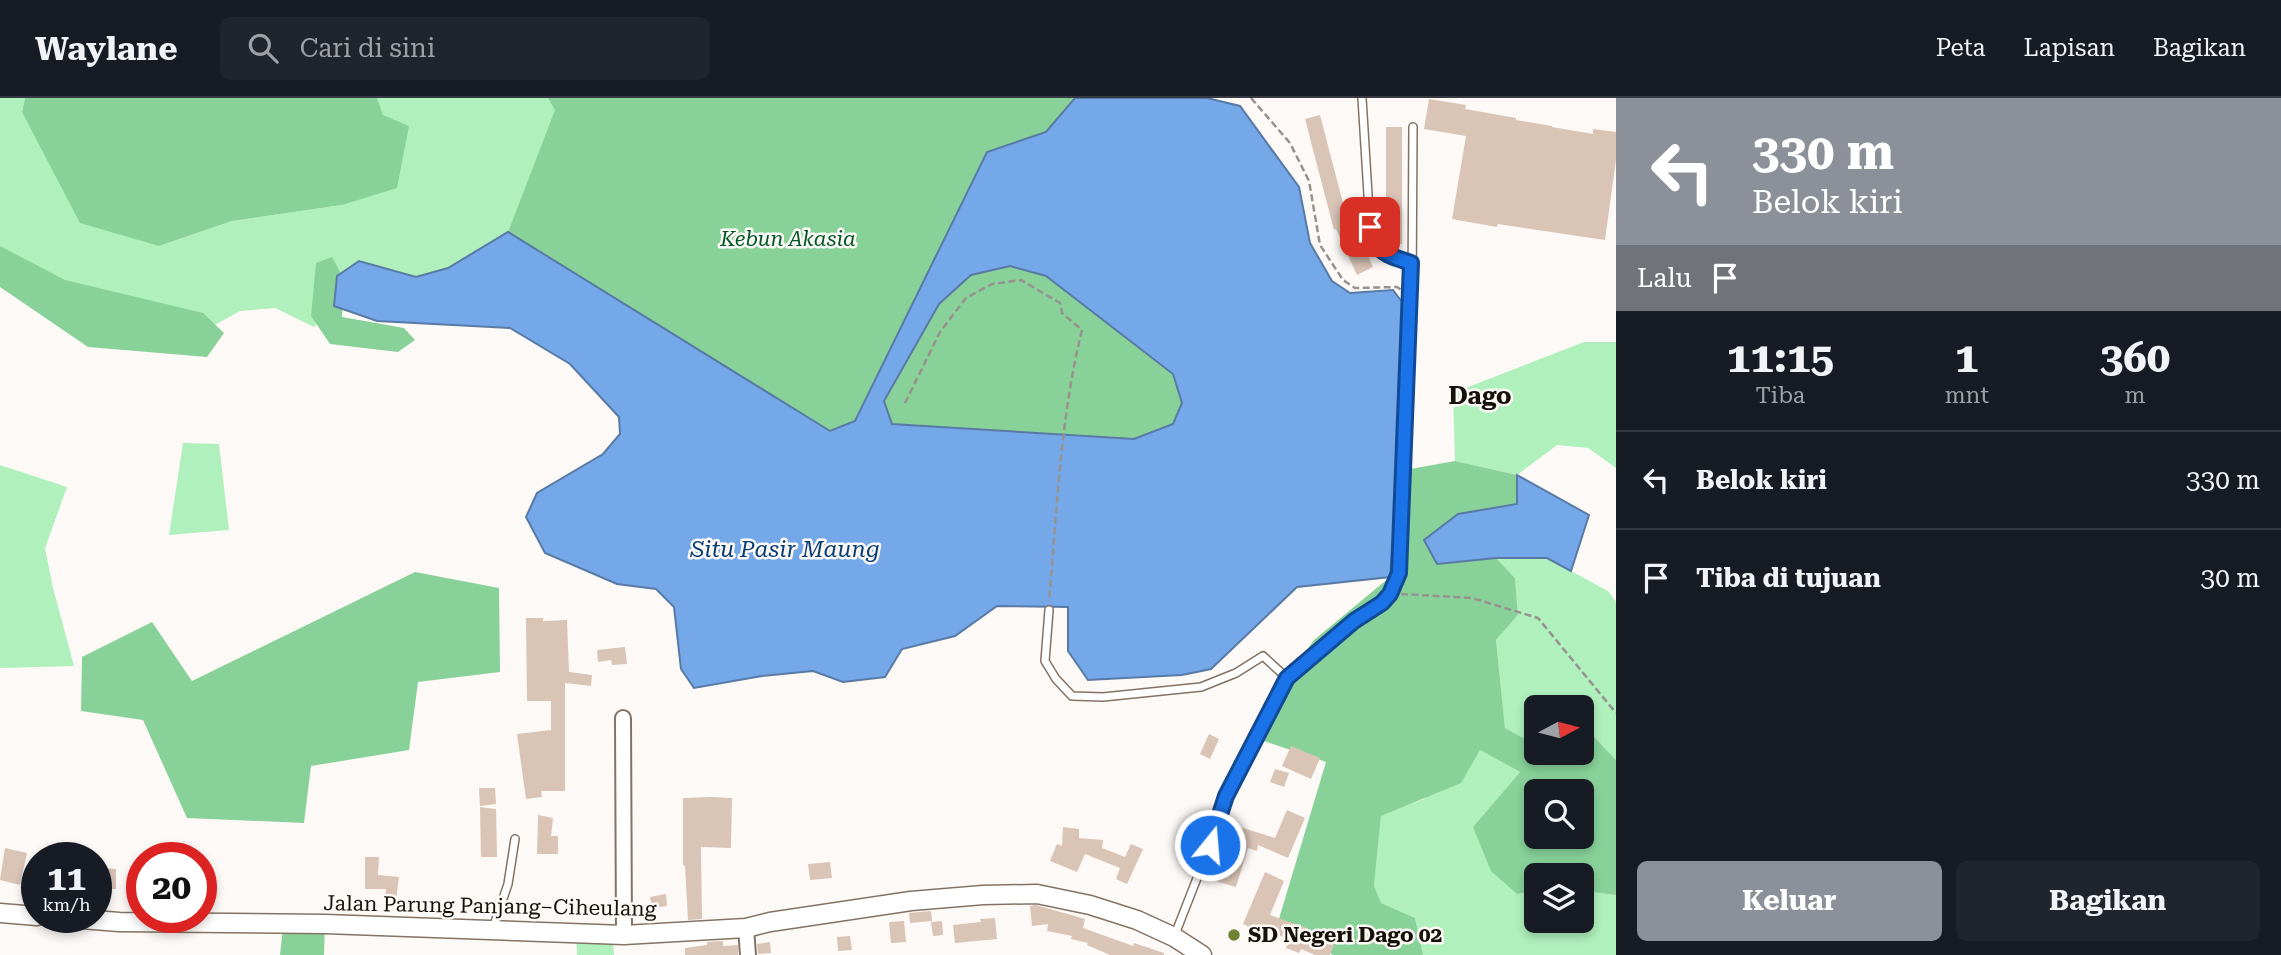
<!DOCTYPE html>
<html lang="id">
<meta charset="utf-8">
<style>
:root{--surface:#171b24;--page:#20242c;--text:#f1f3f6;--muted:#9ea1a6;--line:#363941;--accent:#8c9099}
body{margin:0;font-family:"Roboto Serif",serif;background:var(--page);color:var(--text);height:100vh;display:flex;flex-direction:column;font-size:26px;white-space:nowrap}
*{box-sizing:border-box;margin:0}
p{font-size:23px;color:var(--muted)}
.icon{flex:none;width:38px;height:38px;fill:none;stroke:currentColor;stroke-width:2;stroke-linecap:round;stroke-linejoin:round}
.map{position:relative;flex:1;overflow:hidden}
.drawer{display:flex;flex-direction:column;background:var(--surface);width:665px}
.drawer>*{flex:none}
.guide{background:#8c9099;color:#fff;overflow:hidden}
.needle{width:46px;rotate:83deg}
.controls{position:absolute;left:1524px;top:597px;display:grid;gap:14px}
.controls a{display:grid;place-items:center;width:70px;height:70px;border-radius:10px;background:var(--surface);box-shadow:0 4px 10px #0003;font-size:35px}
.speed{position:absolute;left:21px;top:744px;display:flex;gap:14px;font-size:35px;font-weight:700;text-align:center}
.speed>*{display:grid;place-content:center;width:91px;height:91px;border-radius:50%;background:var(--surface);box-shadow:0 4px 10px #0003;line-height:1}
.speed small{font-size:18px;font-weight:400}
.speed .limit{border:10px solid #d22;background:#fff;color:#111}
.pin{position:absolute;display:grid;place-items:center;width:60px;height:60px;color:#fff;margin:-30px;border-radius:14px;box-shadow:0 4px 10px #0006}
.me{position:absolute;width:77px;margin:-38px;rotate:17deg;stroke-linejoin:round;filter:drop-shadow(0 0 5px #0008)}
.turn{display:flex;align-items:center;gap:24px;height:147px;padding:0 21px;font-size:32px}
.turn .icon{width:91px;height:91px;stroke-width:2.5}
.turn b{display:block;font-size:49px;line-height:60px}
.then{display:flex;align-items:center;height:66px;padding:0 21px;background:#0003;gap:14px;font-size:26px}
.eta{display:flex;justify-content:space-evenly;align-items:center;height:119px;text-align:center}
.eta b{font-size:42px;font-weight:700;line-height:49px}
.primary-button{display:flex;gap:14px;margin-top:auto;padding:14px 21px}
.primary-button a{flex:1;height:80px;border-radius:10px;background:var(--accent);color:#fff;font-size:28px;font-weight:700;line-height:80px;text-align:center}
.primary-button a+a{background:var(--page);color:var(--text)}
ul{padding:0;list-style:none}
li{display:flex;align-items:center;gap:21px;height:98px;padding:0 21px;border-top:2px solid var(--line)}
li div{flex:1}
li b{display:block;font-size:26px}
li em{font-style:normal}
header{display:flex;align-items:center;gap:42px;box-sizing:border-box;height:98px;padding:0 35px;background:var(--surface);border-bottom:2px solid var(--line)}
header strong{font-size:33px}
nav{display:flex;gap:38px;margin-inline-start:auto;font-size:24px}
.search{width:490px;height:63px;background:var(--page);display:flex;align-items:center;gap:18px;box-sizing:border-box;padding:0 24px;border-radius:10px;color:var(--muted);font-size:26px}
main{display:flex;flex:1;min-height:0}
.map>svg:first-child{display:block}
.green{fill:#aff0bc}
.forest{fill:#88d299;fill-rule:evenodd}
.water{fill:#74a8e8;stroke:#587aa5;stroke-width:2;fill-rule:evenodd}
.building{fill:#d9c4b6}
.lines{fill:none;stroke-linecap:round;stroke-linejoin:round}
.service-casing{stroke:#847364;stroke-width:10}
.minor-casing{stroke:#847364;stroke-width:18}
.tertiary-casing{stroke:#847364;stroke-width:21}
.path{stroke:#97928d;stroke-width:2.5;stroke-dasharray:7 3.5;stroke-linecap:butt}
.service{stroke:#fff;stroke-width:7}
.minor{stroke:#fff;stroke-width:14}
.tertiary{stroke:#fff;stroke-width:18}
.route-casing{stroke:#114b97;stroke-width:18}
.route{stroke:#1a73e8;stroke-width:12}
.poi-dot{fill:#6e8232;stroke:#fdf9f6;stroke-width:2.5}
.labels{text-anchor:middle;stroke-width:5;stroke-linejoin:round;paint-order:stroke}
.park-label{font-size:21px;font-style:italic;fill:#005826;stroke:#fdf9f6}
.street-label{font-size:21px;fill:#16100a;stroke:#fdf9f6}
.poi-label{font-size:21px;font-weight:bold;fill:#16100a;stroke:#fdf9f6;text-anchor:start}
.water-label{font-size:23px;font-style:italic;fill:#083e78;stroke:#fdf9f6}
.quarter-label{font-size:24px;font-weight:bold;fill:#16100a;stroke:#fdf9f6}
</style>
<header>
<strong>Waylane</strong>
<div class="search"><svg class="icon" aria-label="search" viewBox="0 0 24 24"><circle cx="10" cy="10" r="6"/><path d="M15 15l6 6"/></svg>Cari di sini</div>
<nav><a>Peta</a><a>Lapisan</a><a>Bagikan</a></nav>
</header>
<main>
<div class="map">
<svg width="1616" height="857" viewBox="0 0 1616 857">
<rect width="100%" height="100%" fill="#fdf9f6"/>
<g class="green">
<path d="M0 0H25L22 14 159 148 232 123 342 107 383 17 377 0H548L556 12 508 134 448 170 416 179 359 164 334 208 314 229 275 210 240 213 213 228 80 198 0 158Z"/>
<path d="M1584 244H1616V370L1588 350 1557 347 1517 377 1455 363 1453 295Z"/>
<path d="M183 345 219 346 229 432 169 437Z"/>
<path d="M0 367 67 389 45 450 53 490 74 568 0 570Z"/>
<path d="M1496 460H1547L1608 493 1616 504V662L1582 626V609H1536V643L1534 646 1505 630 1496 542 1518 517 1515 480Z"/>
<path d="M1480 652 1520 674 1473 729 1517 796 1536 793V822H1582V793L1616 797V857H1423L1415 820 1380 805 1374 788 1381 717 1424 701Z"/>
<path d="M576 830 612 832 614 857H577Z"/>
</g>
<g class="forest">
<path d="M25 0H377L383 17 409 28 397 90 342 107 232 123 159 148 80 125 22 14Z"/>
<path d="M548 0H1075L1046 34 987 55 855 323 830 334 508 134 555 12Z"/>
<path d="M0 148 65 182 203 215 224 235 207 259 88 249 0 189Z"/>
<path d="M332 159 344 181 342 219 404 230 415 242 398 254 330 246 311 218 316 165Z"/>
<path d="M1010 168 1046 177 1174 276 1182 305 1173 326 1134 341 892 326 884 302 939 206 971 177Z"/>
<path d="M1455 363 1517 377V406L1458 416 1437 466 1496 460 1515 480 1518 517 1496 542 1505 630 1534 646 1536 643V654H1582V626L1616 662V797L1582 793V777H1536V793L1517 796 1491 773 1473 729 1520 674 1480 652 1461 685 1381 718 1374 788 1381 805 1415 820 1423 857H1333L1278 824 1326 664 1252 639 1261 614 1314 542 1390 479 1399 373ZM1536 693H1582V738H1536Z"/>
<path d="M415 474 499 490 500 574 418 584 409 652 311 668 304 725 187 720 143 622 81 613 82 559 152 524 192 583Z"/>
<path d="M284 820 325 822 324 857H280Z"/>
</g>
<g class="water">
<path d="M1075 0H1207L1240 8 1299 89 1310 145 1332 183 1350 195 1393 192 1405 208 1399 373 1390 479 1297 489 1211 571 1182 577 1088 582 1068 553V509L997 508 955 538 902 551 885 579 843 584 813 573 762 578 694 590 681 571 674 509 656 491 617 486 545 455 526 419 537 395 603 356 620 336 619 319 570 266 510 230 377 223 334 208 337 178 359 163 416 179 448 170 508 134 830 333 855 323 987 54 1046 34ZM1010 168 1046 178 1173 276 1182 305 1173 326 1134 341 892 326 884 303 939 206 971 177Z"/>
<path d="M1517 377 1589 417 1571 473 1547 460H1496L1437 466 1424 442 1458 416 1517 406Z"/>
</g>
<g class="building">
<path d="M1429 1 1466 7 1465 11 1516 20V22L1552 28V29L1593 36V31L1616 34V62L1605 142 1498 126 1497 129 1452 121 1466 38 1424 31Z"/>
<path d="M1320 17 1350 132 1355 129 1373 169 1357 177 1336 131 1334 132 1305 21Z"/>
<rect x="1386" y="29" width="16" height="117"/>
<path d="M526 520H543V523L567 522 569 574 592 577 591 588 565 585V693H541L542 699 526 701 517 636 551 632V603H527Z"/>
<path d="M625 549 627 566 612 567 611 562 598 564 597 552Z"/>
<path d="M1209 636 1219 641 1210 661 1200 656Z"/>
<path d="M1291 648 1320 660 1311 681 1282 668Z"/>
<path d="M1275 671 1289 675 1284 689 1270 684Z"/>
<path d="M479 690H495L496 706 480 708Z"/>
<path d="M710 699 732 700 731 750 701 749 702 821 688 822 685 768 683 767V700Z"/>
<path d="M480 709 496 711 497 759H481Z"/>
<path d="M1287 712 1305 720 1288 760 1258 747 1257 753 1248 750 1236 789 1218 784 1228 750 1233 751 1240 729 1275 740Z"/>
<path d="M538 717 553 720 551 738H558V756H537Z"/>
<path d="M1063 729 1079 731V740L1103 742 1102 750 1125 759 1131 746 1143 751 1127 786 1116 781 1120 770 1085 756 1077 774 1050 763 1057 746 1062 748Z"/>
<path d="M5 750 27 755 20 787 0 782Z"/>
<path d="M365 759H379L378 777 399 779 396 802 385 800 386 791H365Z"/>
<path d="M830 764 832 780 810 782 808 766Z"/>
<path d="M99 770 116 771V791H99Z"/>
<path d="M1265 774 1284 783 1270 817 1309 831 1307 835 1334 847 1330 857H1315L1301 851 1299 855 1286 850 1290 842 1264 831 1262 835 1243 826Z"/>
<path d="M666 796 667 808 652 810 650 799Z"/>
<path d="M1036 807 1085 821 1083 830 1133 848 1134 845 1164 855V857H1110L1087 847 1088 845 1071 841 1072 838 1047 833 1048 826 1032 828 1030 808Z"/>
<path d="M931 813 932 823 910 825 909 815Z"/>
<path d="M995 820 997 841 955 845 953 827 981 824 980 821Z"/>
<path d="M904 823 906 844 891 845 889 824Z"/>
<path d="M942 823 943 837 933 838 931 824Z"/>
<path d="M850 838 852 852 838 853 837 839Z"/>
<path d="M723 843V848L738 847V857H685V850L707 847V844Z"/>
<path d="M770 844 771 855 758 856 757 846Z"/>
</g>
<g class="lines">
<g class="service-casing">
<g id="service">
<path d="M1362 0 1370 129C1377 156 1387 157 1411 165"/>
<path d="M1049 512 1045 563 1056 581 1072 598 1103 599 1201 589 1236 575 1263 558 1287 580"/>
<path d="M492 833 508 786 515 741"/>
<path d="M1174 839 1210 747 1226 698 1287 580 1354 523 1382 505 1390 496 1399 475 1412 199 1413 29"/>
</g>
</g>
<g class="minor-casing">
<g id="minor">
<path d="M623 620 624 837"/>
<path d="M746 830 748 857"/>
</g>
</g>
<g class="tertiary-casing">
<g id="tertiary">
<path d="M0 815 37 818"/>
<path d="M56 819 119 824 325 826 624 837 746 830 770 824 911 803 983 797 1037 796 1090 807 1137 822 1174 839 1202 857"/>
</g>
</g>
<g class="path">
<path d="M1068 0H1069"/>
<path d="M1251 0 1290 45 1309 83 1320 147 1343 182 1355 190 1397 189 1403 193"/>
<path d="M905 305 940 234 966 200 992 186 1021 182 1060 205 1062 215 1082 232C1060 321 1057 413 1049 503"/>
<path d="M1401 496 1472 500 1538 520 1616 615"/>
</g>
<use href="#service" class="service"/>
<use href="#minor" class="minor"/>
<use href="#tertiary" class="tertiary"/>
</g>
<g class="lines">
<g class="route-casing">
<path id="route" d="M1210 747 1226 698 1287 580 1354 523 1382 505 1390 496 1399 475 1411 165C1387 157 1377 156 1370 129"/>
</g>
<use href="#route" class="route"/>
</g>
<circle class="poi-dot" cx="1234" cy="837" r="7"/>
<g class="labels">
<g class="park-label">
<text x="788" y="148">Kebun Akasia</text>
</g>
<g class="street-label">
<text transform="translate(490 808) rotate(1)" y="7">Jalan Parung Panjang–Ciheulang</text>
</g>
<g class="poi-label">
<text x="1248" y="844">SD Negeri Dago 02</text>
</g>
<g class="water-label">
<text x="785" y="459">Situ Pasir Maung</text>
</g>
<g class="quarter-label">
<text x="1480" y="306">Dago</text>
</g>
</g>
</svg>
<div class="controls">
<a><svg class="needle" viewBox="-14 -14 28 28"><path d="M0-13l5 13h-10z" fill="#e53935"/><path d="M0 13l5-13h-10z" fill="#9ea1a6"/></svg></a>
<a><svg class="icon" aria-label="search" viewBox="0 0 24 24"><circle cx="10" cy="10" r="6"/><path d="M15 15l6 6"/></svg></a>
<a><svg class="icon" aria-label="layers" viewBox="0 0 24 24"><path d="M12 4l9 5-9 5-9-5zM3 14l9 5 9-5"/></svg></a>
</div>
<div class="speed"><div>11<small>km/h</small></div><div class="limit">20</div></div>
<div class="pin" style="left:1370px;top:129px;background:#d93025"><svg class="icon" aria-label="arrive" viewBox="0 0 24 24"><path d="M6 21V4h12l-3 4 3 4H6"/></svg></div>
<svg class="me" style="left:1210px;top:747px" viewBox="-20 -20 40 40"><circle r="17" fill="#1a73e8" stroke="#fff" stroke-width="3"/><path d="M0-11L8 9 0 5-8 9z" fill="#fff"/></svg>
</div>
<section class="drawer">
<div class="guide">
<div class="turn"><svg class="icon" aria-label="left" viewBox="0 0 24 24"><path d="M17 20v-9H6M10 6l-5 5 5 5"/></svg><div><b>330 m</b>Belok kiri</div></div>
<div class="then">Lalu<svg class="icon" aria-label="arrive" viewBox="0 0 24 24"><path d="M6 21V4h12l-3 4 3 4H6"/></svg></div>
</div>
<div class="eta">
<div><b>11:15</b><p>Tiba</p></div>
<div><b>1</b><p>mnt</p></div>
<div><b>360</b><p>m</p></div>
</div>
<ul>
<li><svg class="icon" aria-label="left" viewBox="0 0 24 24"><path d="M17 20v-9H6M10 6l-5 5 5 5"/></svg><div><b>Belok kiri</b></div><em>330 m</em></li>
<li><svg class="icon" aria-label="arrive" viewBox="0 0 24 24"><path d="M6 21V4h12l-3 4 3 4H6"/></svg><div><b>Tiba di tujuan</b></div><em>30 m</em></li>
</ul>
<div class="primary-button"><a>Keluar</a><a>Bagikan</a></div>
</section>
</main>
